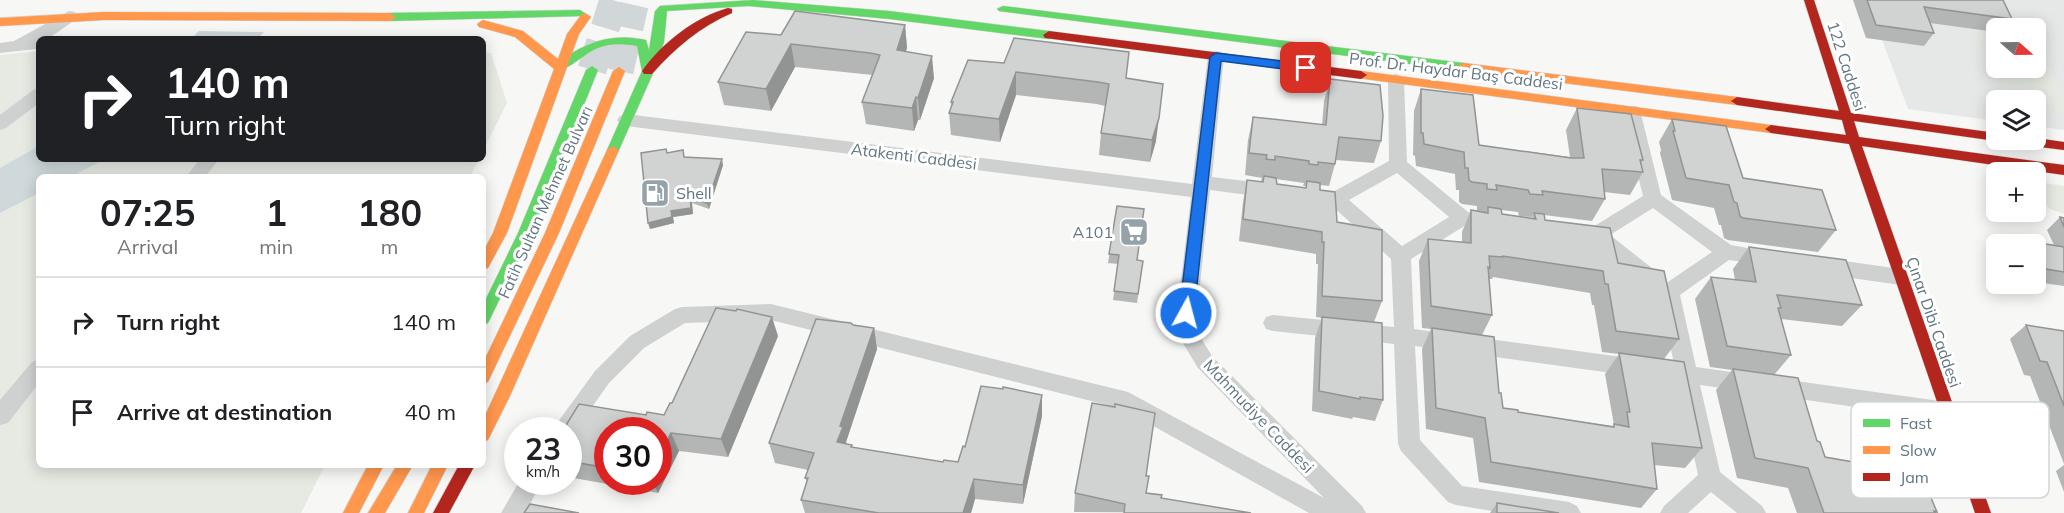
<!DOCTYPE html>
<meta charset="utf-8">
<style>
:root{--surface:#fff;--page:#f2f2f2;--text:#202124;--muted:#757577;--line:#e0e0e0}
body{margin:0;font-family:Mulish,sans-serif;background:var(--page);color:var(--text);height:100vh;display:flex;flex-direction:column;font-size:22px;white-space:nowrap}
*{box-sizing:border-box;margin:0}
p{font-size:20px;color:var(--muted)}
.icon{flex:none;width:33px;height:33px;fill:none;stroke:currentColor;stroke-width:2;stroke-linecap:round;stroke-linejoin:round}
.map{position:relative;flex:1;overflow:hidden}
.panel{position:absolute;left:36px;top:174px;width:450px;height:294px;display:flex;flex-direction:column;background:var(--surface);border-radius:9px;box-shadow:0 3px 15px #0003}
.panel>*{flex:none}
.guide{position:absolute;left:36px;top:36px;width:450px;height:126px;border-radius:9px;box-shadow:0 3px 15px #0003;background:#202124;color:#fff;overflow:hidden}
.needle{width:39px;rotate:110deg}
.tools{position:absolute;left:1986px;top:18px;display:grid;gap:12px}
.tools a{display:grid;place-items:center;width:60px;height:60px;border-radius:9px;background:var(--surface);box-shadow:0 3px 15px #0003;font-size:30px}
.speed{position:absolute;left:504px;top:417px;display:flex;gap:12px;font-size:30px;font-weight:700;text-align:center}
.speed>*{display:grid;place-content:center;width:78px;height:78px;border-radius:50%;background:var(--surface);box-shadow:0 3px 15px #0003;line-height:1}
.speed small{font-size:15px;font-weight:400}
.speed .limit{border:9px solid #d22;background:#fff;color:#111}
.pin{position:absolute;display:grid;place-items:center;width:51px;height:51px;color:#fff;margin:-26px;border-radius:12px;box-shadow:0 3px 9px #0006}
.me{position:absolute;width:66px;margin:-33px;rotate:7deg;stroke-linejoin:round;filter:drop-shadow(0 0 4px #0008)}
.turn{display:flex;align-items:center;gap:21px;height:126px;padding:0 30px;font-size:27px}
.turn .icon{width:78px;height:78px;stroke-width:2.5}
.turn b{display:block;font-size:42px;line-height:51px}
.eta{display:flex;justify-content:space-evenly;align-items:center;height:102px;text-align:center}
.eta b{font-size:36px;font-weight:700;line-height:42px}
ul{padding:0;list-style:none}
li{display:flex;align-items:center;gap:18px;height:90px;padding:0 30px;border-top:2px solid var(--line)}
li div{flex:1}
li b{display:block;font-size:22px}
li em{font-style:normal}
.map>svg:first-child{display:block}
.built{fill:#e6e8e8;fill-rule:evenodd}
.green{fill:#e6eae3}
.water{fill:#cfd8da}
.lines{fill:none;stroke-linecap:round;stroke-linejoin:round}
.highway-tunnel{stroke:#d1d6d8;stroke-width:29;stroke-dasharray:29 15;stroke-linecap:butt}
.fast-casing{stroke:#d3d5d5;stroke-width:1}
.slow-casing{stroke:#d3d5d5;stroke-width:1}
.jam-casing{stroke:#d3d5d5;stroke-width:1}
.street{fill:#cfd0d0;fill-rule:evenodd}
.fast{fill:#63d668;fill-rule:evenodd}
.slow{fill:#ff974d;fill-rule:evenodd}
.jam{fill:#b3261e;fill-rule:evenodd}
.wall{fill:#b4b5b5;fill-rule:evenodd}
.shaded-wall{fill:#929494}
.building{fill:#d1d3d3;stroke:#929494;stroke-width:1.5}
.route{fill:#1a73e8;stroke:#114b97;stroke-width:1.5}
.labels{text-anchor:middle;stroke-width:6;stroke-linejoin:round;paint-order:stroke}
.street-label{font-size:16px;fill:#607582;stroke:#fff}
.poi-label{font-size:16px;fill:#607582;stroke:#fff;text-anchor:start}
.key{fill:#fff;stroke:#cfd6da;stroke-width:1.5}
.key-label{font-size:16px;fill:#607582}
</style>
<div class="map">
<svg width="2064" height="513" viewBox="0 0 2064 513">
<rect width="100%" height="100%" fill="#f7f7f5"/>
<path class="built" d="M1867 0H2064V130L2036 126V100H1996V121L1908 109ZM1996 28H2036V68H1996Z"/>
<g class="green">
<path d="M1973 37 1996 41V68H2036V46H2038L2064 98V114L2036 110V100H2002Z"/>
<path d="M39 51V159H479L470 177H39V465H325L301 513H0V55Z"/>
<path d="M483 52 491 53 507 103 483 151Z"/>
<path d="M2045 183 2064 186V214L2048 208 2039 189Z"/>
</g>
<g class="water">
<path d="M199 31 264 32 257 39H191Z"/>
<path d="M39 146V159H105L70 177H39V193L0 213V168Z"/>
</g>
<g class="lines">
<g class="highway-tunnel">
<path d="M592 70 614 0"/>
<path d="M619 71 634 5"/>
</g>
<g class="fast-casing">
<g id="fast">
<path d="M753 0 889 11 1049 31 1055 35 1049 39 889 19 748 6 667 11 664 42 654 71 619 150 617 153H609L607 150 642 71 637 46C624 44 611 43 598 48 586 52 567 72 556 70L554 67 556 64C583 43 611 32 646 40L649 50 655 11 660 6Z"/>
<path d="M1003 6 1464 63 1470 67 1464 71 999 11 997 9Z"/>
<path d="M580 10 586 14 584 16 390 21 384 17 390 13Z"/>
<path d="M592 66 598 70 532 233 488 323 483 325V305L518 233 586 70Z"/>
</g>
</g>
<g class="slow-casing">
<g id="slow">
<path d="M104 12 390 13 396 17 390 21 104 20 0 26V18Z"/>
<path d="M585 13 591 17 579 34 507 233 488 268 483 269V252L493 233 554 69 515 37 479 27 477 24 483 20 523 31 558 59 567 34 581 15Z"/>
<path d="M1464 63 1737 97 1743 101 1737 105 1460 70 1458 67 1460 64Z"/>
<path d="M619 67 625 71 559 233 488 382 483 384V363L545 233 613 71Z"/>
<path d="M1361 71 1771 125 1777 129 1771 133 1357 78 1355 75Z"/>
<path d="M613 146 619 150 510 396 488 440 483 442V420L607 150Z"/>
<path d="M368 465H384L359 513H343Z"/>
<path d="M397 465H413L385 513H368Z"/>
<path d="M432 465H448L424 513H408Z"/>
</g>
</g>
<g class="jam-casing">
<g id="jam">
<path d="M1804 0H1814L1851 113 1996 133V140H2001L1996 141 1854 121 1859 137 2064 165V175L1862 146 1991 513H1975L1849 144 1771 133 1765 129 1771 125 1846 135 1842 120 1737 105 1731 101 1737 97 1839 111Z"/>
<path d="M728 8 732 9V13C700 27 675 48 652 74H644L642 71C662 43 695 17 728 8Z"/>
<path d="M1049 31 1361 71 1367 75 1361 79 1045 38 1043 35Z"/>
<path d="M2036 138 2064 142V150L2017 144 2011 140Z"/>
<path d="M459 465H475L449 513H433Z"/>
</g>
</g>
<g class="street">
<path d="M69 11 75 12 77 16 75 20 52 36 39 39 36 49 0 53V43L14 41Z"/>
<path d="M1216 51 1222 52 1224 56 1212 177 1271 184 1278 186 1280 191 1278 196 1271 198 1210 190 1197 313 1201 338 1212 356 1362 506 1366 513H1309L1123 409 771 320 685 323 644 348 609 383 571 437 568 438V430H552L595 371 630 336 675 309 682 307 771 304 1128 392 1324 498 1198 368 1181 340 1177 313 1191 197 626 126 620 124 617 120 620 116 626 114 1192 184 1208 56 1210 52Z"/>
<path d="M1396 74 1402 76 1404 80 1407 162 1468 212 1501 217 1504 222 1501 227 1494 229 1466 225 1411 259 1414 329 1674 364 1659 292 1662 287 1655 289 1648 286 1591 242 1578 239 1575 234 1578 229 1593 227 1643 196 1622 110 1625 106H1637L1640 110 1661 195 1731 245 1775 253 1778 258 1775 263 1768 265 1729 260 1680 295 1696 367 1947 402 1955 404 1958 411 1955 418 1947 420 1700 385 1720 472 1762 506 1766 513H1737L1711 492 1688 513H1660L1664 506 1698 475 1678 382 1415 346 1420 440 1462 486 1569 502 1577 506 1581 513H1504L1456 505 1448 502 1401 451 1398 444 1394 344 1273 331 1266 329 1263 323 1266 317 1273 315 1394 327 1391 259 1331 205 1302 201 1300 196 1302 191 1309 189 1333 192 1389 161 1388 80 1390 76ZM1397 173 1449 217 1402 246 1349 200ZM1653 208 1712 252 1662 286 1665 281 1662 276 1610 235Z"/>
<path d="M39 88V103L6 128 0 130V115L33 90Z"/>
<path d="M200 159H219L205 177H186Z"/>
<path d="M1823 258 1901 269 1908 272 1911 277 1908 282 1901 285 1823 274 1816 271 1813 266 1816 261Z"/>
<path d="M39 359V383L8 423 0 425V400L32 362Z"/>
<path d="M519 482H542L525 513H501Z"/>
</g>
<use href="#fast" class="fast"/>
<use href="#slow" class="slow"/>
<use href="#jam" class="jam"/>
</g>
<g class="wall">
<path d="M1853 0H2003L2012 19 2004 28H1996V32L1930 23 1934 33 1924 46 1866 38Z"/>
<path d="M905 25 907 48 906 51 934 78 920 120H918L914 131 866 124 862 102 873 75 795 67 771 111 724 105 718 82 781 35Z"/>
<path d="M968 60 1127 79 1156 141 1150 162 1099 155 1101 133 1105 106 1097 104 1016 95 1000 142 951 135 949 113 951 106V102Z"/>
<path d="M1330 79 1381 141 1374 163 1336 160 1329 186 1320 185V190L1337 222 1382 301 1374 322 1383 400 1375 421 1353 417 1352 419 1312 411 1315 338 1322 318 1316 317 1318 264H1316V254L1239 241 1243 202 1247 180 1262 182V181H1261L1262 178 1245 175 1248 140 1253 117 1322 125 1324 101ZM1276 179 1304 183 1303 186H1306V188L1277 184Z"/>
<path d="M1421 89 1479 145 1570 157 1566 130 1577 108 1643 160 1641 163 1643 172 1630 195 1604 192 1605 199 1592 221 1544 215 1545 220 1618 263 1679 339 1664 359 1702 448 1685 468 1654 465 1657 489 1641 508 1479 482 1473 438 1426 429 1422 349 1431 329 1422 328 1419 261 1428 239 1462 242V232L1471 210 1477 211V206L1462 204 1459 202V190H1456L1455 174 1416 166 1415 156 1413 155 1414 111ZM1501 210 1518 212 1519 216 1532 217 1534 214 1532 218 1502 214ZM1493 277 1590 293 1592 305H1594L1602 352 1619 354 1605 374 1614 425 1612 426 1518 412 1503 408 1482 335 1492 315 1489 279H1492Z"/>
<path d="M1672 119 1743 178 1836 230 1818 252 1728 240 1724 238 1721 225H1719L1714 208 1672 200 1660 153 1661 150 1659 142Z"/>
<path d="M668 153 723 165 709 209 692 203 693 214 673 217 674 223 650 229Z"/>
<path d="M1117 206 1137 260 1143 261 1137 303 1113 300 1118 264 1108 263Z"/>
<path d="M2060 217 2064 218V286L2036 282V244H2025L2028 241 2054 245 2047 230Z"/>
<path d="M1749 247 1862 305 1842 326 1781 319 1791 355 1774 375 1817 441 1825 457 1937 512 1936 513H1797L1788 488 1737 478 1716 390 1732 370 1710 367 1695 299 1711 277 1735 280 1733 269Z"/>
<path d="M853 325 874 328 877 349 846 442 847 444 852 445V447L943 462H958L965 447 1042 416 1023 504 975 499 971 513H805L801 500 807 482 805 478 808 470 775 463 769 443Z"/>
<path d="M2026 325 2064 331V464L2030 376 2024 375 2010 339Z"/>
<path d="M778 336 728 457 679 451 658 493 568 477V430L646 415H664L672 403ZM608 430 658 482H608Z"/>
<path d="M2064 465V492L2056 471Z"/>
<path d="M1146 476V493L1161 498 1251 513 1074 512 1075 493Z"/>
<path d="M1497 503 1559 513H1490Z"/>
</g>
<g class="shaded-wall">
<path d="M905 25 907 48 899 72 897 50Z"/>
<path d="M791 44 795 67 771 111 766 89Z"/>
<path d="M932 56 934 78 920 120 918 98Z"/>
<path d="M1016 72V95L1000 142 999 119Z"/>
<path d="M916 97 918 120 914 131 912 108Z"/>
<path d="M1159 118 1156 141 1150 162 1152 140Z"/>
<path d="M722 159 723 165 709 209 707 203Z"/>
<path d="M690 197 692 203 693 214 673 217 674 223 650 229 648 223 671 211Z"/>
<path d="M772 317 778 336 728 457 721 439Z"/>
<path d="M874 328 877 349 846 442 847 447 837 442 840 426Z"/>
<path d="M1042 395V416L1023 504V485Z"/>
<path d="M671 433 679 451 658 493 653 482H658V458Z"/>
<path d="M974 479 975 499 971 513H963Z"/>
</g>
<g class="building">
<path d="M1867 0H2003L2012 19 1924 7 1934 33 1876 25Z"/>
<path d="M795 11 905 25 897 50 932 56 918 98 916 97 912 108 862 102 880 55 870 53 791 44 766 89 718 82 746 32 781 35Z"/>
<path d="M1014 38 1129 52 1126 78 1163 84 1159 118 1152 140 1101 133 1109 84 1098 82 1016 72 999 119 949 113 953 102H951L968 60 1004 63Z"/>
<path d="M1330 79 1380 85 1383 116 1381 141 1339 137 1335 164 1318 162V165L1309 164V161L1275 156V160L1266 159 1267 155 1249 153 1253 117 1326 125Z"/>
<path d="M1421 89 1473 95 1479 145 1571 158H1584L1577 108 1631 114 1643 160H1640L1643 172 1602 169 1605 199 1542 191 1543 195 1530 194 1528 190 1496 185 1497 190 1487 189V184L1472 182 1469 180 1468 168H1465L1464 152 1424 144 1423 133H1421Z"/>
<path d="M1672 119 1726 126 1743 178 1822 190 1836 230 1743 218 1740 216 1737 203 1734 202 1729 185 1686 178 1673 131H1675Z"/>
<path d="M666 149 667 153 683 150 684 157 722 159 707 203 690 197 691 208 671 211 672 217 648 223 641 153Z"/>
<path d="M1264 176 1276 178 1277 184 1306 188 1307 181 1320 183V190L1335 192 1337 222 1382 230V301L1322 296 1324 242H1322V232L1243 219 1247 180 1263 182Z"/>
<path d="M1117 206 1144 209 1137 260 1143 261 1138 294 1114 291 1119 255 1109 254Z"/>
<path d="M1488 207 1501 209 1502 214 1536 219 1534 213 1544 214 1545 220 1610 228 1618 263 1664 271 1679 339 1616 331 1608 284H1605L1603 271 1503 256V257L1489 256 1490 268 1488 267 1492 315 1431 306 1428 239 1471 243V210L1488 213Z"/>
<path d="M2060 217 2064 218V227Z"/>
<path d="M2028 241 2064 247V272L2040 268 2036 259V244H2030Z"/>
<path d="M1749 247 1846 260 1862 305 1777 295 1781 308H1778L1791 355 1727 346 1711 277 1756 282Z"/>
<path d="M716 308 736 311 737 309 772 317 721 439 671 433 658 458V430H608V468L568 461V430H563L579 404 646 415 647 412 664 415 670 403H672Z"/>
<path d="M1322 317 1382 323 1383 400 1360 397V399L1319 391Z"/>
<path d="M816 319 851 323 853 325 874 328 840 426 843 427 837 442 852 445 851 447 943 462 944 460 958 462 963 446 965 447 981 386 1003 389V387L1042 395 1023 485 974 479 963 513H879L801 500 808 478H805L814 453 769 443Z"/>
<path d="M2026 325 2064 331V406L2047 362 2040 361Z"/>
<path d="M1432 328 1494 337 1499 393H1501L1503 408 1518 410V412L1614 427V424L1629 427 1627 412H1630L1619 353 1684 362 1702 448 1652 443 1657 489 1491 462 1485 418 1436 408Z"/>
<path d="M1733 369 1798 378 1817 441 1820 442 1825 457 1921 474 1937 512 1934 511 1935 513H1824L1808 468 1755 458Z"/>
<path d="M1092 403 1115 407V404L1155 413 1146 476H1149L1146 493 1162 495 1161 498 1251 513H1124L1125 504 1075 493Z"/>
<path d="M1497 503 1559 513H1497Z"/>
<path d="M530 504 579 513H524Z"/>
</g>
<path class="route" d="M1216 53 1306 64 1312 68 1306 72 1221 61 1194 313 1192 317H1181L1179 313 1210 57Z"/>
<defs>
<g id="fuel-square" transform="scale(1.5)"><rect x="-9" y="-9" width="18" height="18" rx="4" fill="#95a2aa" stroke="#fff"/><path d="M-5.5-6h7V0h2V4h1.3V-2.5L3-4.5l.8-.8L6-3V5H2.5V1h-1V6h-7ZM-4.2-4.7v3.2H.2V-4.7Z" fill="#fff"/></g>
<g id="supermarket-square" transform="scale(1.5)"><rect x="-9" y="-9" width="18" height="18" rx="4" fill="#95a2aa" stroke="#fff"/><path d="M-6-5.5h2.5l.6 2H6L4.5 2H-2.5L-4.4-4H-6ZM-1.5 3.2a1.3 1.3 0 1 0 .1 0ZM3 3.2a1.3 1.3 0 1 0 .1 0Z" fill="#fff"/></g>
</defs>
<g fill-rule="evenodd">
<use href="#fuel-square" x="655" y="193"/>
<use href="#supermarket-square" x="1134" y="232"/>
</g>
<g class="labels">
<g class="street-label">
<text transform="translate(1847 66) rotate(72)" y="6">122 Caddesi</text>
<text transform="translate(1456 71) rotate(7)" y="6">Prof. Dr. Haydar Baş Caddesi</text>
<text transform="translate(914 156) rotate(7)" y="6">Atakenti Caddesi</text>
<text transform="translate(545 202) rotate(-66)" y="6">Fatih Sultan Mehmet Bulvarı</text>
<text transform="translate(1934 322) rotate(71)" y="6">Çınar Dibi Caddesi</text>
<text transform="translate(1259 416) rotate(46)" y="6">Mahmudiye Caddesi</text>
</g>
<g class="poi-label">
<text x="676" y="199">Shell</text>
<text x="1113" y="238" text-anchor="end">A101</text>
</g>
</g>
<rect x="1851" y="402" width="198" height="96" rx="9" class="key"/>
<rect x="1863" y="419" width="27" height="8" fill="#63d668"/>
<rect x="1863" y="446" width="27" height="8" fill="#ff974d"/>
<rect x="1863" y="473" width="27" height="8" fill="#b3261e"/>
<g class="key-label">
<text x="1900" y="429">Fast</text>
<text x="1900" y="456">Slow</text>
<text x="1900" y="483">Jam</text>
</g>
</svg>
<div class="tools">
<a><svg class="needle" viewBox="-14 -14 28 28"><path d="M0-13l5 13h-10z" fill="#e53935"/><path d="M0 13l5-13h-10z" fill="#757577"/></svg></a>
<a><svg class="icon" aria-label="layers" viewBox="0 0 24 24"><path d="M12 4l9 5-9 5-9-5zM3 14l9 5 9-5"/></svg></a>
<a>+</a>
<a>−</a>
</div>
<div class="speed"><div>23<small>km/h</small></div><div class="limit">30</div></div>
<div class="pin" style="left:1306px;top:68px;background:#d93025"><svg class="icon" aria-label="arrive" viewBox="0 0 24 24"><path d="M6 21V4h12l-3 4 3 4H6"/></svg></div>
<svg class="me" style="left:1186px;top:313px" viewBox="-20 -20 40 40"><circle r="17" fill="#1a73e8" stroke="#fff" stroke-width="3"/><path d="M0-11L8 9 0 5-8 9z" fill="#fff"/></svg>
<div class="guide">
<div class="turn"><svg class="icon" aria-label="right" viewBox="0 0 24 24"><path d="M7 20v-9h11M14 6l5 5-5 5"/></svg><div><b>140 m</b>Turn right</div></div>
</div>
<section class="panel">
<div class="eta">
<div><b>07:25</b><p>Arrival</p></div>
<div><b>1</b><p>min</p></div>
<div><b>180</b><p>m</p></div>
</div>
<ul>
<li><svg class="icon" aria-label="right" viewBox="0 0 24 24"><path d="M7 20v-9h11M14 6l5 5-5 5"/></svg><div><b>Turn right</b></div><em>140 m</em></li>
<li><svg class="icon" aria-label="arrive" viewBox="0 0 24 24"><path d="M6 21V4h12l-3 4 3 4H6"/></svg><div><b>Arrive at destination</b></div><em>40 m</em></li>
</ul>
</section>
</div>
